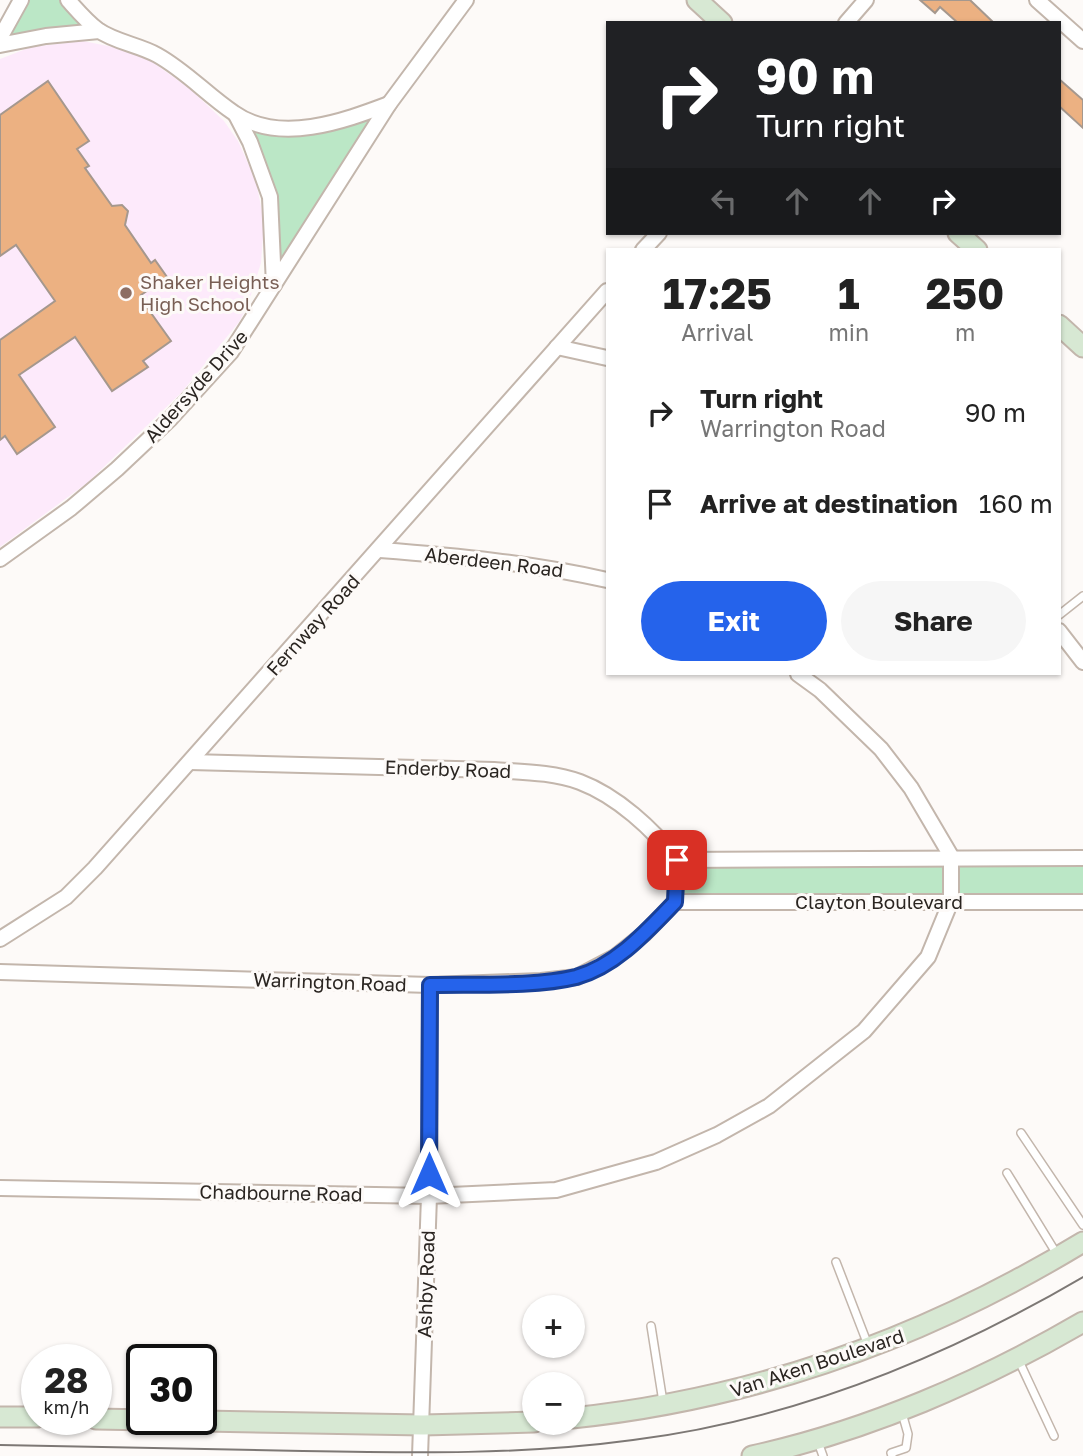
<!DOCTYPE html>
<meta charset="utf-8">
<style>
:root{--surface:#fff;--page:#f6f6f6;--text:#222;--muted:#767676;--accent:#2563eb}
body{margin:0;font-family:"Golos Text",sans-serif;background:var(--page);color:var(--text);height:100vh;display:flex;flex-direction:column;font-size:26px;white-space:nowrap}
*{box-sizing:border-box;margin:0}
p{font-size:23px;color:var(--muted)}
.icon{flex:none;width:38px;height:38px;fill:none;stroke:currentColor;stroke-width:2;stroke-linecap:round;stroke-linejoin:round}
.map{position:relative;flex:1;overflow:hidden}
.drawer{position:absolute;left:606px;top:248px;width:455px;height:427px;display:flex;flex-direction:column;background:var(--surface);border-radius:0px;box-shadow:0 2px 5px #0004}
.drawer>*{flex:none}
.banner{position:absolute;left:606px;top:21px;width:455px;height:214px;border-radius:0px;box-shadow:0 2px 5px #0004;background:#202124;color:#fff;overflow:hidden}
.buttons{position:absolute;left:522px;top:1295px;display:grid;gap:14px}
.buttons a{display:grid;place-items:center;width:63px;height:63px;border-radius:50%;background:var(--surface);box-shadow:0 2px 5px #0004;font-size:35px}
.speed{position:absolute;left:21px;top:1344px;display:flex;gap:14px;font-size:35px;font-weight:700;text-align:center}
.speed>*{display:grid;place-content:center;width:91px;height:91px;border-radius:50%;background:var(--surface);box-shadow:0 2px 5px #0004;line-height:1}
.speed small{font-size:18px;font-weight:400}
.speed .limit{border:4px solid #111;border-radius:10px;background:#fff;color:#111}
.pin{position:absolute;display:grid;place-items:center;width:60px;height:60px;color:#fff;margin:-30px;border-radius:14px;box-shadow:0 4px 10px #0006}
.me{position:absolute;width:77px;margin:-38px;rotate:0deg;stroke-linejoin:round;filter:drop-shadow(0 0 5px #0008)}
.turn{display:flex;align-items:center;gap:24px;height:147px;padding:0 35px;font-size:32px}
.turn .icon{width:91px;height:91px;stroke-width:2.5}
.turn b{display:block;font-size:49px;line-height:60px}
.lanes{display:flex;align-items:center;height:66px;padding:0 35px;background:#0003;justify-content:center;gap:35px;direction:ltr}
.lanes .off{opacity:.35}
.eta{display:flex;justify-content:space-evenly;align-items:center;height:119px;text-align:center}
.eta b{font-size:42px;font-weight:700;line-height:49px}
.button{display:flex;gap:14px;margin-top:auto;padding:14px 35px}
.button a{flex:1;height:80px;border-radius:42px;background:var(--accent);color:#fff;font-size:28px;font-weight:700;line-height:80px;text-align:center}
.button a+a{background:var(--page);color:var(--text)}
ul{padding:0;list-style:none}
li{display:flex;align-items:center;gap:21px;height:91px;padding:0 35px}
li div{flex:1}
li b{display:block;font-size:26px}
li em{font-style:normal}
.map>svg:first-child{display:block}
.education{fill:#fdeafb}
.green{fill:#bbe7c6}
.building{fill:#ecb182;stroke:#a5988e;stroke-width:2}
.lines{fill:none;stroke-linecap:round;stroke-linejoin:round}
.lane-casing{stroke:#c3b6ac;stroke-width:10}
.street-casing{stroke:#c3b6ac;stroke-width:18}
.secondary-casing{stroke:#c3b6ac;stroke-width:23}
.lane{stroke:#fff;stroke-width:7}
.street{stroke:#fff;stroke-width:14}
.secondary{stroke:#d7e8d3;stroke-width:19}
.tram{stroke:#7d7875;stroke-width:2}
.route-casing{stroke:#184099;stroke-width:18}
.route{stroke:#2563eb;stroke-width:12}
.education-dot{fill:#8d6e63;stroke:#fdfaf8;stroke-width:2.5}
.labels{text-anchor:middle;stroke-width:6;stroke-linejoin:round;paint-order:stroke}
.education-label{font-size:19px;fill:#785e54;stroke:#fdfaf8;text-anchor:start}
.street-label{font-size:19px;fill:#2a2521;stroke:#fdfaf8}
</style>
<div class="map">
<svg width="1083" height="1456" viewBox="0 0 1083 1456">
<rect width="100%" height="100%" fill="#fdfaf8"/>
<path class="education" d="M83 41 123 49 148 59 189 88 224 121 238 141 256 181 264 222 261 263 248 304 239 322 181 393 87 483 0 547V59L31 47Z"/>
<g class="green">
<path d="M21 0H68L99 31 0 45Z"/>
<path d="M389 104 274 286 273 225 236 115 282 127Z"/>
<path d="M1083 858V902H675L677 860Z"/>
</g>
<g class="building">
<path d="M920 0H970L994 23H958L940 7 935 13Z"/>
<path d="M1059 79 1083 100V128L1059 106Z"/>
<path d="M48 81 89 141 77 149 89 166 85 168 112 206 122 205 128 211 125 225 151 263 155 260 167 277 141 295V299L171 341 143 361 148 367 112 391 75 337 19 375 55 427 17 454 5 436 0 440V340L55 301 16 245 0 256V115Z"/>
</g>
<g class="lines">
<g class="lane-casing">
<g id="lane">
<path d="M1059 615 1083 596"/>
<path d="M1021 1133 1083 1225"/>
<path d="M1007 1173 1058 1256"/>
<path d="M836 1262 868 1345"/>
<path d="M651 1326 663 1402"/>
<path d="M1019 1361 1054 1436"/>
<path d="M818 1442 823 1456"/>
<path d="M892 1456 891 1453 906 1448 908 1434 902 1413"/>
</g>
</g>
<g class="street-casing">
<g id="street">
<path d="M68 0C77 10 87 22 98 30 115 42 139 45 157 55 186 71 207 95 234 113 279 145 344 121 389 104"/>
<path d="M1037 0 1083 41"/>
<path d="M846 23 866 0"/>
<path d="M0 38 21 0"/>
<path d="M0 45 46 36 99 31"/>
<path d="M236 115 250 142 270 197 274 285"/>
<path d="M643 250 659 233"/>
<path d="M557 347 607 358"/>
<path d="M380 550C457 556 532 563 607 580"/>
<path d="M0 559 71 508 117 469 170 419 231 352 389 104 466 0"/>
<path d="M1059 631 1083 662"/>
<path d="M190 762 494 770C522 772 553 772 580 782 617 796 653 829 677 860"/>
<path d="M677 860 1083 858"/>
<path d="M675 902H1083"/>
<path d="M0 939 66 897 95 868 607 291"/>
<path d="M0 972 430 985 541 981 577 977 615 957 644 934 675 902 677 860"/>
<path d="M0 1188 429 1196 556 1190 656 1162 717 1135 769 1106 864 1031 928 957 951 901V856L911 788 881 749 820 690 798 674"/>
<path d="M420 1456 429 1196 430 985"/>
</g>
</g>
<g class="secondary-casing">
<g id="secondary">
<path d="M697 0 722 23"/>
<path d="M958 233 977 250"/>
<path d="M1059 325 1083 347"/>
<path d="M0 1417H37"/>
<path d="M572 1418C756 1399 925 1338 1083 1242"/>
<path d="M96 1419 423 1425 534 1422"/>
<path d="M752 1456C867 1431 982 1381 1083 1322"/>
</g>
</g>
<use href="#lane" class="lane"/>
<use href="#street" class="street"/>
<use href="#secondary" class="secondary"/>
<path class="tram" d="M0 1445C101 1447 202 1449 303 1451 413 1453 523 1455 633 1440 793 1420 945 1358 1083 1277"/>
</g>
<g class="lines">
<g class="route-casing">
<path id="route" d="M429 1174 430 985C473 984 536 987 576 977 616 966 647 931 675 902L677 860"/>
</g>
<use href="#route" class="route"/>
</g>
<circle class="education-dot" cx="126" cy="293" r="7"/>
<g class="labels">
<g class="education-label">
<text x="140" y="289">Shaker Heights<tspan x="140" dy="22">High School</tspan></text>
</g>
<g class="street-label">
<text transform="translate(196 386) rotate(-48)" y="7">Aldersyde Drive</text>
<text transform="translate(494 562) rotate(7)" y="7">Aberdeen Road</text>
<text transform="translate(313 625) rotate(-48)" y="7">Fernway Road</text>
<text transform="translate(448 769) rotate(2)" y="7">Enderby Road</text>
<text x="879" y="909">Clayton Boulevard</text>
<text transform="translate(330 982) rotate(2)" y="7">Warrington Road</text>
<text transform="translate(281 1193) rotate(1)" y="7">Chadbourne Road</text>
<text transform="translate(426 1284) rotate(-88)" y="7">Ashby Road</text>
<text transform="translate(817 1363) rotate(-18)" y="7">Van Aken Boulevard</text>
</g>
</g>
</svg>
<div class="buttons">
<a>+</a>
<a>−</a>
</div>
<div class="speed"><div>28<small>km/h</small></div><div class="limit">30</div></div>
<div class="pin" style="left:677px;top:860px;background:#d93025"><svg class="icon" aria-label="arrive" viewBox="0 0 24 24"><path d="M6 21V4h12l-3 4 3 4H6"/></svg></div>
<svg class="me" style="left:429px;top:1174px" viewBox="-20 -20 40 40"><path d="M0-17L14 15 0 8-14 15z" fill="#2563eb" stroke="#fff" stroke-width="4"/></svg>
<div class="banner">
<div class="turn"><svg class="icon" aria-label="right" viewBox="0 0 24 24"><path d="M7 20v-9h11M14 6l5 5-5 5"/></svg><div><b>90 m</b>Turn right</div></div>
<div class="lanes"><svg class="icon off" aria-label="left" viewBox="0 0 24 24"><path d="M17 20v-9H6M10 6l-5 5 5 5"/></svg><svg class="icon off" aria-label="ahead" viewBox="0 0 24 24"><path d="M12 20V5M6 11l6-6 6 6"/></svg><svg class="icon off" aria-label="ahead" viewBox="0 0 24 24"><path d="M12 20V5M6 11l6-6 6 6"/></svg><svg class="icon" aria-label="right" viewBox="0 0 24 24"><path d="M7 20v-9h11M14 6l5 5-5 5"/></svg></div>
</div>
<section class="drawer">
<div class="eta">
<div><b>17:25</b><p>Arrival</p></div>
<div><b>1</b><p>min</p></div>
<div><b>250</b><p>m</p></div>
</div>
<ul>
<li><svg class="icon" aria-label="right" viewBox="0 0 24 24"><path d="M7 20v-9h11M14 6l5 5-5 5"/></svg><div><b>Turn right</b><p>Warrington Road</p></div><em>90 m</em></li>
<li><svg class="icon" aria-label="arrive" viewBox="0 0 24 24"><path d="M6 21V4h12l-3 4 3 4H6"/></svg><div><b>Arrive at destination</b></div><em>160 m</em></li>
</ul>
<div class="button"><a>Exit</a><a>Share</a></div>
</section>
</div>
